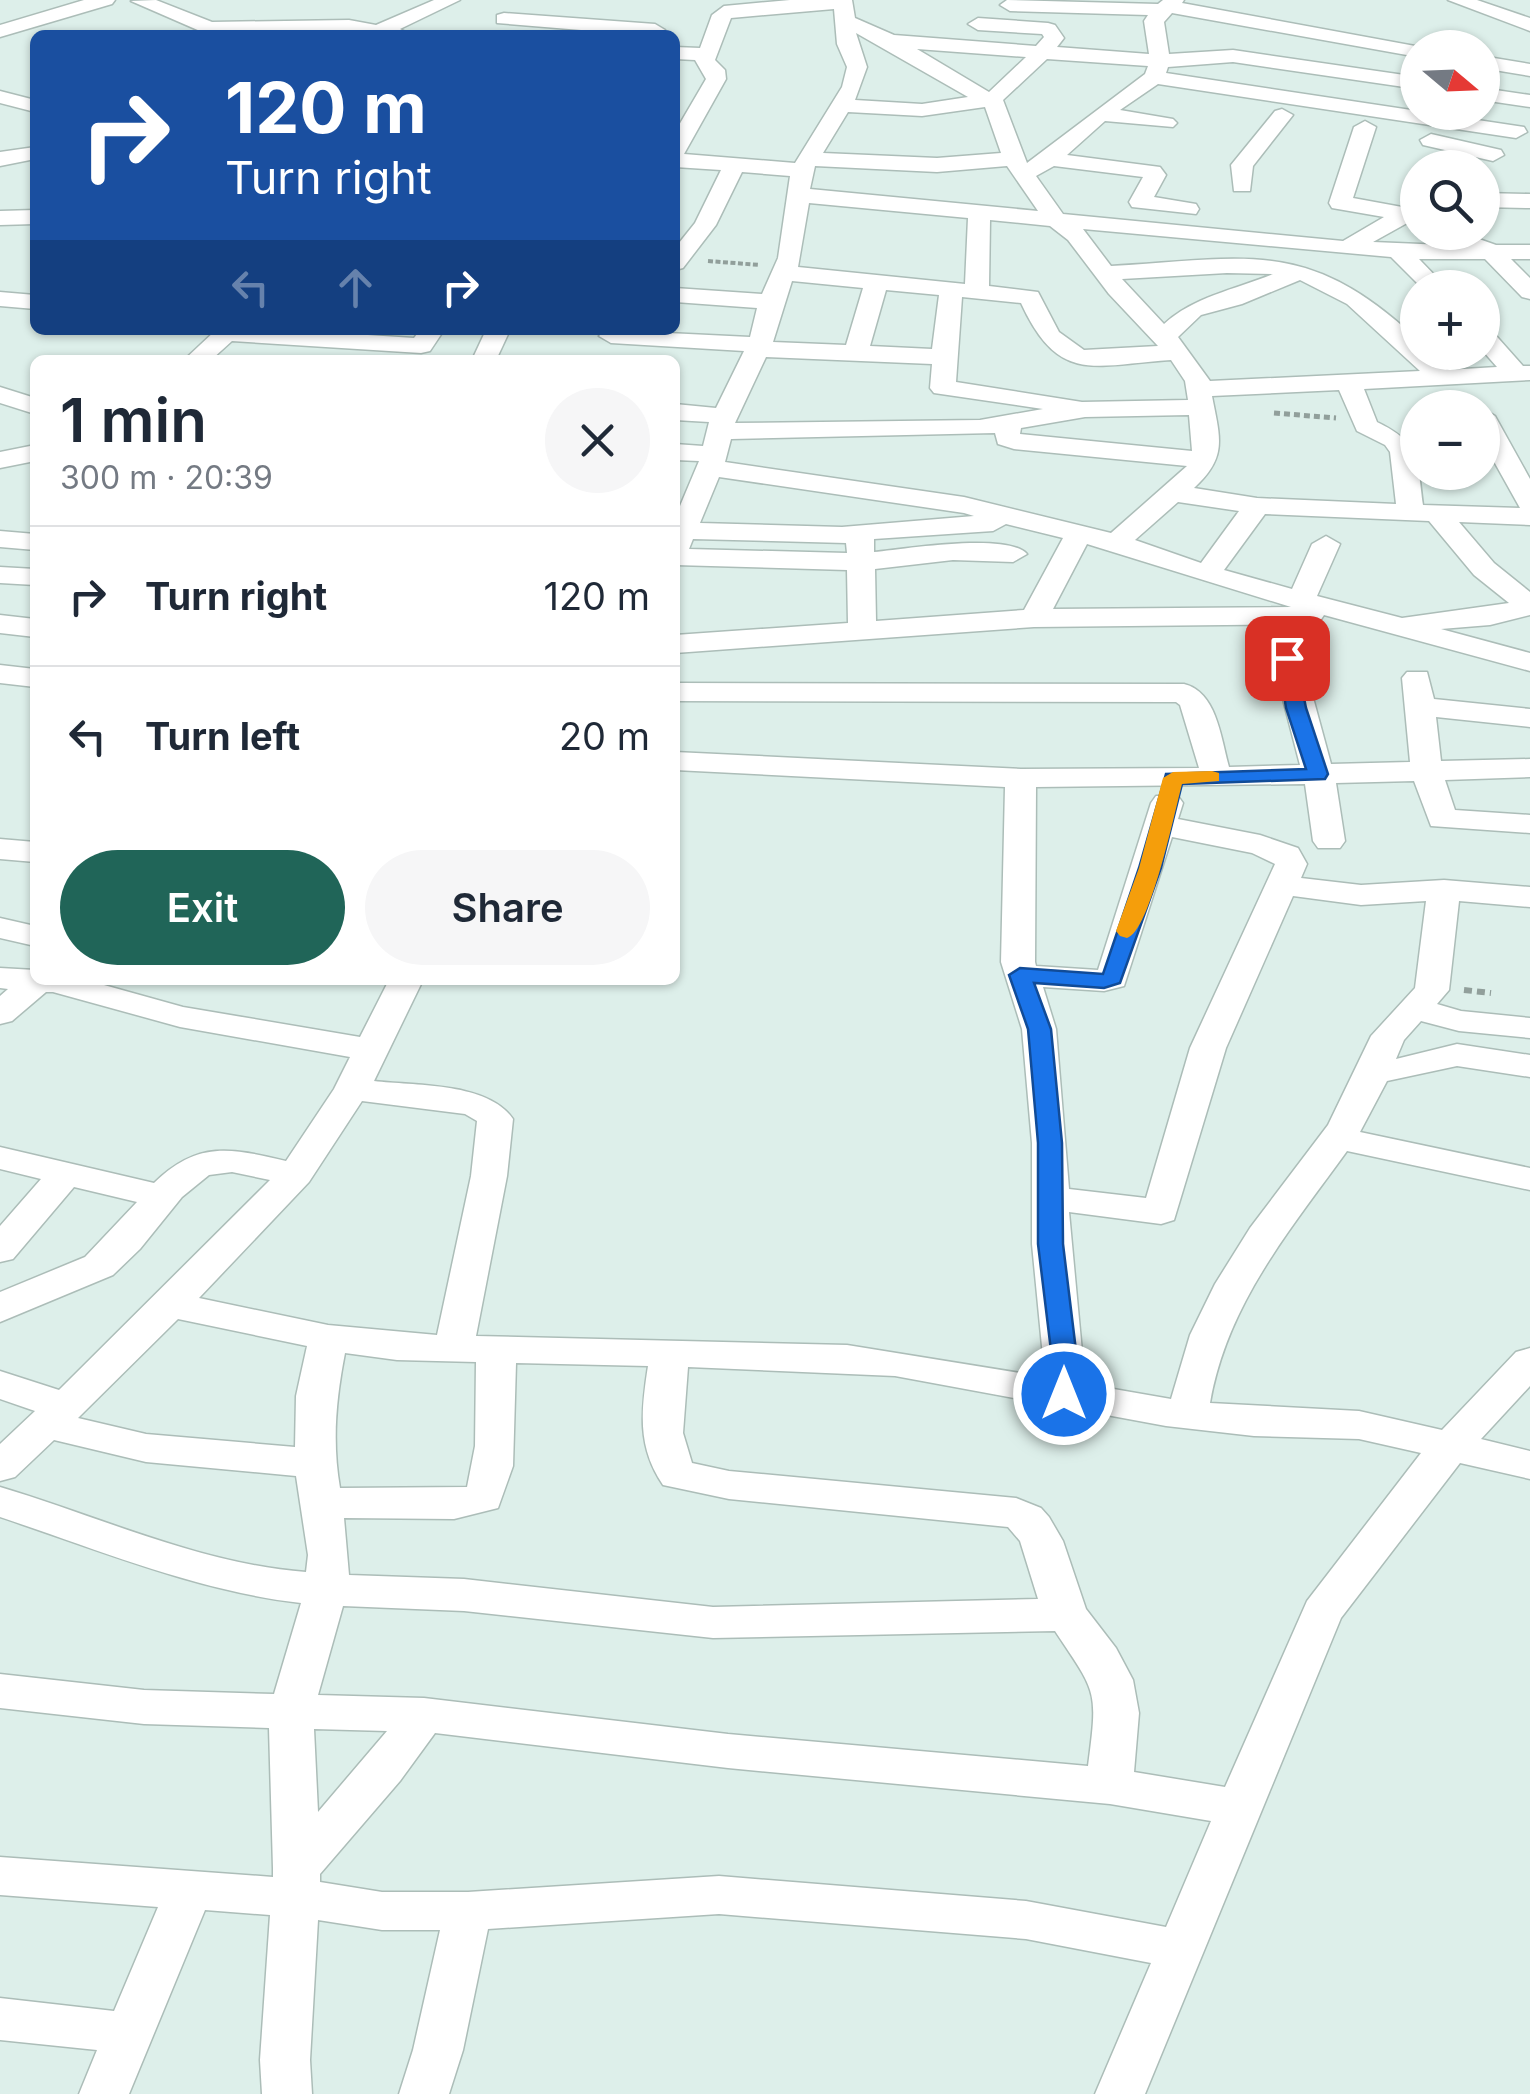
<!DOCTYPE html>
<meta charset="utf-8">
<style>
:root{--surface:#fff;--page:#f6f6f7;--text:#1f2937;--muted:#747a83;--line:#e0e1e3;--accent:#206558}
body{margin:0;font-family:Inter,sans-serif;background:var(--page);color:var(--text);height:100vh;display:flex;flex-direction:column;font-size:38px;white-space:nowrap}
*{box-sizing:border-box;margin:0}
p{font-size:32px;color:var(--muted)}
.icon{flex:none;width:55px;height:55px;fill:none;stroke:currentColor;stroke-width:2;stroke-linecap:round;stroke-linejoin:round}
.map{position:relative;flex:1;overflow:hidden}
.side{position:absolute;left:30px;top:355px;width:650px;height:630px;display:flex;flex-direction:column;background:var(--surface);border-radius:15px;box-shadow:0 2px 8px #0004}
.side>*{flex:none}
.banner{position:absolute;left:30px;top:30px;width:650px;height:305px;border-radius:15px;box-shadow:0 2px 8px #0004;background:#1a4fa0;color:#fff;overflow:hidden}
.needle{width:65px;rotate:109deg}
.controls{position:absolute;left:1400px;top:30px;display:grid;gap:20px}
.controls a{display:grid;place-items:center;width:100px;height:100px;border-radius:50%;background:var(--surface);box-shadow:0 2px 8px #0004;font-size:50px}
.pin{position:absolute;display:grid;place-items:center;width:85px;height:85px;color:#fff;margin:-42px;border-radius:20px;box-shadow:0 5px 15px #0006}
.me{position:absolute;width:110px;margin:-55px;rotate:0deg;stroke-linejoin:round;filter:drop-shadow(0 0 8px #0008)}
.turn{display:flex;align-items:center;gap:35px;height:210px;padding:0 30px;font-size:45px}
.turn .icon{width:130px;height:130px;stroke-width:2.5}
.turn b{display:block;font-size:70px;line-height:85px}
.lanes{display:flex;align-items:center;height:95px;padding:0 30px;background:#0003;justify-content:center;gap:50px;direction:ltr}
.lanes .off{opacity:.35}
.round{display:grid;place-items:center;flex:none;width:105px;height:105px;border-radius:52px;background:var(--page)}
.head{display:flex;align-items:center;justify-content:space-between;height:170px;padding:0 30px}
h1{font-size:60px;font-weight:600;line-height:75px}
.cta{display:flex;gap:20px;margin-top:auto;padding:20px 30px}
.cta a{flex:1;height:115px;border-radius:60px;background:var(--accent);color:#fff;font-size:40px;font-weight:600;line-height:115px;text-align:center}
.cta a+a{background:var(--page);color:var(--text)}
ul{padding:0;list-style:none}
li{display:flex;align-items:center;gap:30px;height:140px;padding:0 30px;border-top:2px solid var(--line)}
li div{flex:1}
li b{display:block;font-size:38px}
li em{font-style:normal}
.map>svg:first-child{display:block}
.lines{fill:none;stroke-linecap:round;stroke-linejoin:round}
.minor-casing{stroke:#acbdb8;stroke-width:3}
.path-far2{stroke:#919f9b;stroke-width:4;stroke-dasharray:5 2.5;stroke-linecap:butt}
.path-far1{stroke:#919f9b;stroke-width:5;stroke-dasharray:6 4;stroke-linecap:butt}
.path{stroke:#919f9b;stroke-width:6;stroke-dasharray:8 5;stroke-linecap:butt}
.minor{fill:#fff;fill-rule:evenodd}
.route{fill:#1a73e8;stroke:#114b97;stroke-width:2.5}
.slow{fill:#f59e0b}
</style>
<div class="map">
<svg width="1530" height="2094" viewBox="0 0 1530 2094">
<rect width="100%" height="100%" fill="#ddefea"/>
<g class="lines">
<g class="minor-casing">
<g id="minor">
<path d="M84 0H115L112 4 0 37V25Z"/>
<path d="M156 0 212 22 349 20 376 25 434 0H460L400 29 411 35 349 32 200 35V31L131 1Z"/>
<path d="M790 0H852L855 18 894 35 1036 46 1044 37 1042 34 978 30 968 24 978 18 1048 23 1055 25 1064 38 1057 47 1149 54 1144 21 1148 15 1010 11 1000 5 1007 0 1158 4 1163 0H1184L1182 3 1426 48H1418V57L1172 13 1164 22 1169 54 1233 50 1418 77V89L1233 62 1168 67 1166 73 1524 127 1527 132 1516 138 1158 84 1120 110 1173 119 1177 123 1173 127 1105 121 1067 155 1160 167 1166 175 1154 197 1196 204 1199 209 1196 214 1132 207 1129 202 1143 177 1054 166 1036 176 1063 214 1343 241 1384 217 1332 208 1329 203 1354 127 1365 121 1376 127 1353 198 1402 207 1418 200V217L1373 242 1468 246 1479 239 1496 245H1530V259H1511L1530 278V299L1522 297 1485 259H1419L1447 288H1422L1391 257 1083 229 1111 266C1250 258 1308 237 1418 340V352H1430L1447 370 1497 367 1482 350V328L1491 330 1523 366H1530V380L1364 389 1377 422C1421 443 1417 460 1423 505L1520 508 1482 440V408L1495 416 1530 479V525L1459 522 1494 563 1530 592V615L1490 625 1441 629 1530 653V671L1324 615 1320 621 1310 624 1034 627 675 653V635L848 623 847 570 675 565V518L699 461 675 460V444L703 446 709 422 675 420V404L716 408 744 351 611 343 599 336 606 330 750 337 757 308 675 302V288L762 294 778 258 790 176 742 172 716 225 683 268 675 270V248L695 223 721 170 675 167V132L706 79 695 60 675 59V47L700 48 712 15 724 6ZM834 9 837 44 847 67 842 87 795 163 684 154 726 79 725 70 715 60 731 18ZM856 33 968 97 922 104 855 100 867 67ZM917 49 1026 57 989 92ZM1047 59 1148 66 1145 74 1027 163 1003 100ZM985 107 1001 153 937 158 823 153 848 112 922 116ZM815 166 937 172 1007 166 1038 211 810 189ZM809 203 968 218 965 284 798 267ZM990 220 1050 226 1068 240 1109 294 1158 346 1084 350 1059 332 1038 292 989 286ZM1227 273 1273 274C1236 289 1193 297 1164 324L1122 279ZM1300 280 1347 304 1420 371 1210 381 1178 337 1201 315 1242 304ZM792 281 863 288 846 345 773 342ZM886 290 939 295 932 349 870 346ZM962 297 1021 303C1059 385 1093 365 1171 360L1185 381 1188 400 1082 402 956 382ZM766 357 932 364 930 388 934 393 1043 409 980 420 735 423ZM1339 390 1357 431 1385 445 1390 452 1396 504 1257 498 1194 488C1228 457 1220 438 1212 396ZM1189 415 1192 451 1020 434 1021 428 1085 417ZM995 433 998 444 1014 449 1187 466 1111 533 964 497 725 462 731 439ZM719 477 964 513 974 516 842 527 700 523ZM1178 502 1239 511 1201 563 1135 540ZM1265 514 1429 521 1474 575 1509 603 1402 618 1317 596 1340 544 1326 536 1312 544 1292 589 1224 570ZM1006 524 1063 538 1024 610 876 621 875 569 953 560 1013 562 1027 554C1008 532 904 549 874 552V539L993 531ZM693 539 846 543 847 553 689 549ZM1087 544 1291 607 1053 609Z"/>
<path d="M1448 0H1477L1530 18V31Z"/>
<path d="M504 13 655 24 665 30 659 35H642L497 23V15Z"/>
<path d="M1482 56 1530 64V76L1482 68Z"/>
<path d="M1482 88 1530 95V107L1482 100Z"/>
<path d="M0 91 35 100V112L0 103Z"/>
<path d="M1282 109 1293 115 1253 166 1250 191H1234L1231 165 1275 111Z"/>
<path d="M1431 134 1501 150 1504 155 1493 161 1423 145 1420 140Z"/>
<path d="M35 147V159L0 166V152Z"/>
<path d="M1482 193 1530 194V208L1482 207Z"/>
<path d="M35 210V224L0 225V211Z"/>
<path d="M0 292 35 295V309L0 306Z"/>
<path d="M216 330H291L414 338 420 330H444L430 351 421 353 232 341 211 360H184Z"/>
<path d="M486 330H510L496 360H472Z"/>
<path d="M0 387 35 398V414L0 403Z"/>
<path d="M35 445V461L0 468V452Z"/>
<path d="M0 531 35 534V550L0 547Z"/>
<path d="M0 567 35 569V585L0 583Z"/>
<path d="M0 615 35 619V637L0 633Z"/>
<path d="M1287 648 1297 651 1302 657 1331 764 1410 762 1402 678 1407 672H1427L1434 699 1530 709V727L1436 717 1441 761 1530 759V777L1445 780 1455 810 1530 815V833L1431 826 1414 781 1336 783 1345 841 1340 848H1318L1313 841 1305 784 1036 787 1035 962 1036 966 1098 970 1151 803 1156 796H1178L1183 803 1178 819 1260 835 1298 848 1307 864 1301 878 1361 885 1444 880 1530 887V907L1459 901 1449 990 1437 1004 1461 1011 1530 1018V1038L1459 1031 1421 1021 1404 1040 1396 1059 1457 1044 1530 1055V1077L1457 1066 1387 1081 1360 1132 1530 1168V1190L1347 1151C1290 1230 1227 1304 1210 1403L1359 1411 1442 1430 1516 1352 1530 1348V1386L1481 1439 1530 1451V1479L1460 1463 1341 1618 1145 2094H1095L1151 1963 1026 1939 719 1914 488 1929 463 2050 449 2094H399L413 2050 440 1930H382L318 1920 310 2060 312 2094H262L260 2060 270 1915 205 1910 129 2094H79L97 2050 0 2040V1998L114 2011 158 1907 0 1895V1857L273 1877V1868L269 1728 144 1724 0 1708V1674L144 1690 274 1694 301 1603C197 1591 99 1550 0 1517V1487C101 1517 200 1564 306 1572L308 1555 296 1476 146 1462 54 1440 15 1477 0 1481V1444L35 1411 0 1399V1371L59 1390 270 1180 232 1172 209 1175 182 1197 140 1249 113 1275 0 1322V1292L85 1257 137 1202 74 1187 13 1259 0 1262V1226L41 1179 0 1169V1147L154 1183C198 1140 231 1148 286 1161L334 1089 350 1057 180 1027 53 992H46L12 1021 0 1024V996L8 989 0 988V968L35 970V980H86L183 1007 360 1037 389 980H423L374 1081C415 1086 488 1082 513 1119L507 1176 476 1336 847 1345 1045 1377 1032 1244V1143L1022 1029 1001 962 1005 787 675 770V752L1021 769 1199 768 1180 705 1176 702 675 701V683L1184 684C1217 692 1221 739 1229 767L1300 765 1272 657 1277 651ZM1172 837 1252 853 1275 864 1190 1048 1146 1198 1069 1189 1056 1029 1043 987 1104 991 1124 986ZM1293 896 1361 905 1426 901 1415 988 1371 1036 1328 1125 1250 1228 1215 1284 1190 1335 1171 1399 1085 1384 1069 1212 1161 1224 1174 1220 1226 1048ZM362 1101 465 1114 477 1121 471 1176 437 1335 328 1325 199 1298 309 1182ZM178 1319 307 1346 296 1396 295 1447 146 1434 78 1418ZM345 1353 397 1360 476 1362 475 1446 467 1487 340 1488C332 1442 336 1399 345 1353ZM516 1363 648 1366C641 1411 637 1447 663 1485L729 1499 1008 1527 1020 1541 1038 1599 713 1607 464 1579 349 1575 344 1518 454 1519 498 1508 513 1466ZM688 1367 895 1376 1166 1426 1254 1436 1359 1439 1421 1453 1307 1601 1225 1787 1134 1772 1139 1713 1133 1680 1116 1648 1086 1609 1063 1541 1049 1517 1041 1508 1016 1498 729 1471 692 1463 683 1433ZM343 1606 464 1611 713 1638 1055 1631C1097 1694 1098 1689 1088 1766L728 1734 424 1698 318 1695ZM314 1729 387 1731 318 1812ZM435 1733 728 1768 1110 1804 1211 1821 1166 1927 1026 1901 719 1876 468 1892H382L320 1882V1874L400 1781Z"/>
<path d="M0 665 35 669V687L0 683Z"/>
<path d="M0 839 35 842V862L0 859Z"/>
<path d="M0 918 35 926V946L0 938Z"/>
</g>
</g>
<path class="path-far2" d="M708 261 760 265"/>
<path class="path-far1" d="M1274 413 1336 418"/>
<path class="path" d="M1464 990 1491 993"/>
<use href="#minor" class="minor"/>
</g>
<path class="route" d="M1287 652 1296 658 1306 708 1328 774 1325 779 1182 784 1161 868 1120 983 1104 988 1034 983 1051 1029 1062 1143 1063 1244 1078 1367 1073 1401H1054L1050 1394 1053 1367 1038 1244V1143L1028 1029 1009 975 1020 968 1103 974 1139 868 1166 774 1306 769 1286 708 1278 658Z"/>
<path class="slow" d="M1212 771 1219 773V781L1182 784C1175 810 1150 932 1127 938L1120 936 1116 931 1139 868 1163 778 1173 772Z"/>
</svg>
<div class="controls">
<a><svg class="needle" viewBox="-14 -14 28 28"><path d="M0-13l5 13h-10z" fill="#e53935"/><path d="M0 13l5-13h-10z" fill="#747a83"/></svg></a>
<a><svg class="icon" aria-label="search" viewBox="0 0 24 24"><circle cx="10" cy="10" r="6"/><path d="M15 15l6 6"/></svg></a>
<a>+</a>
<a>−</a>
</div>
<div class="pin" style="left:1287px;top:658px;background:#d93025"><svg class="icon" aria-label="arrive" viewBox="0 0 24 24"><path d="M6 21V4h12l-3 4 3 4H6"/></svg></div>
<svg class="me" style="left:1064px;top:1394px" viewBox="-20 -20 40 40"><circle r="17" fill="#1a73e8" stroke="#fff" stroke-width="3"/><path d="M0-11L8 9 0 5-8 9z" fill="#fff"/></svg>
<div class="banner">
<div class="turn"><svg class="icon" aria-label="right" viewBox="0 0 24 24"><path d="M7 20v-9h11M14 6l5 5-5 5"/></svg><div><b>120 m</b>Turn right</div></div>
<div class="lanes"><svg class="icon off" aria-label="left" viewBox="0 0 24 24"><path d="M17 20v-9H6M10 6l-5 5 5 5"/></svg><svg class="icon off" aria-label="ahead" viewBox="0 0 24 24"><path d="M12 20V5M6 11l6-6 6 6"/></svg><svg class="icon" aria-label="right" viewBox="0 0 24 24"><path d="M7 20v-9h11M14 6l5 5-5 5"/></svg></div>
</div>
<section class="side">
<div class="head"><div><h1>1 min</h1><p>300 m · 20:39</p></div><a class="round"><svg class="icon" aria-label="close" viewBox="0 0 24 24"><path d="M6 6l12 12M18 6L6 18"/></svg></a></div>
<ul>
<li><svg class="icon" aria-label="right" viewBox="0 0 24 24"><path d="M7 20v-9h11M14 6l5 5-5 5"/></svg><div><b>Turn right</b></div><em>120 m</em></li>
<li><svg class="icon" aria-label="left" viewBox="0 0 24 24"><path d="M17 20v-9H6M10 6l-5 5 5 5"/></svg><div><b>Turn left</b></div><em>20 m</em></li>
</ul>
<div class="cta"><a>Exit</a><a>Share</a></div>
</section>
</div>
